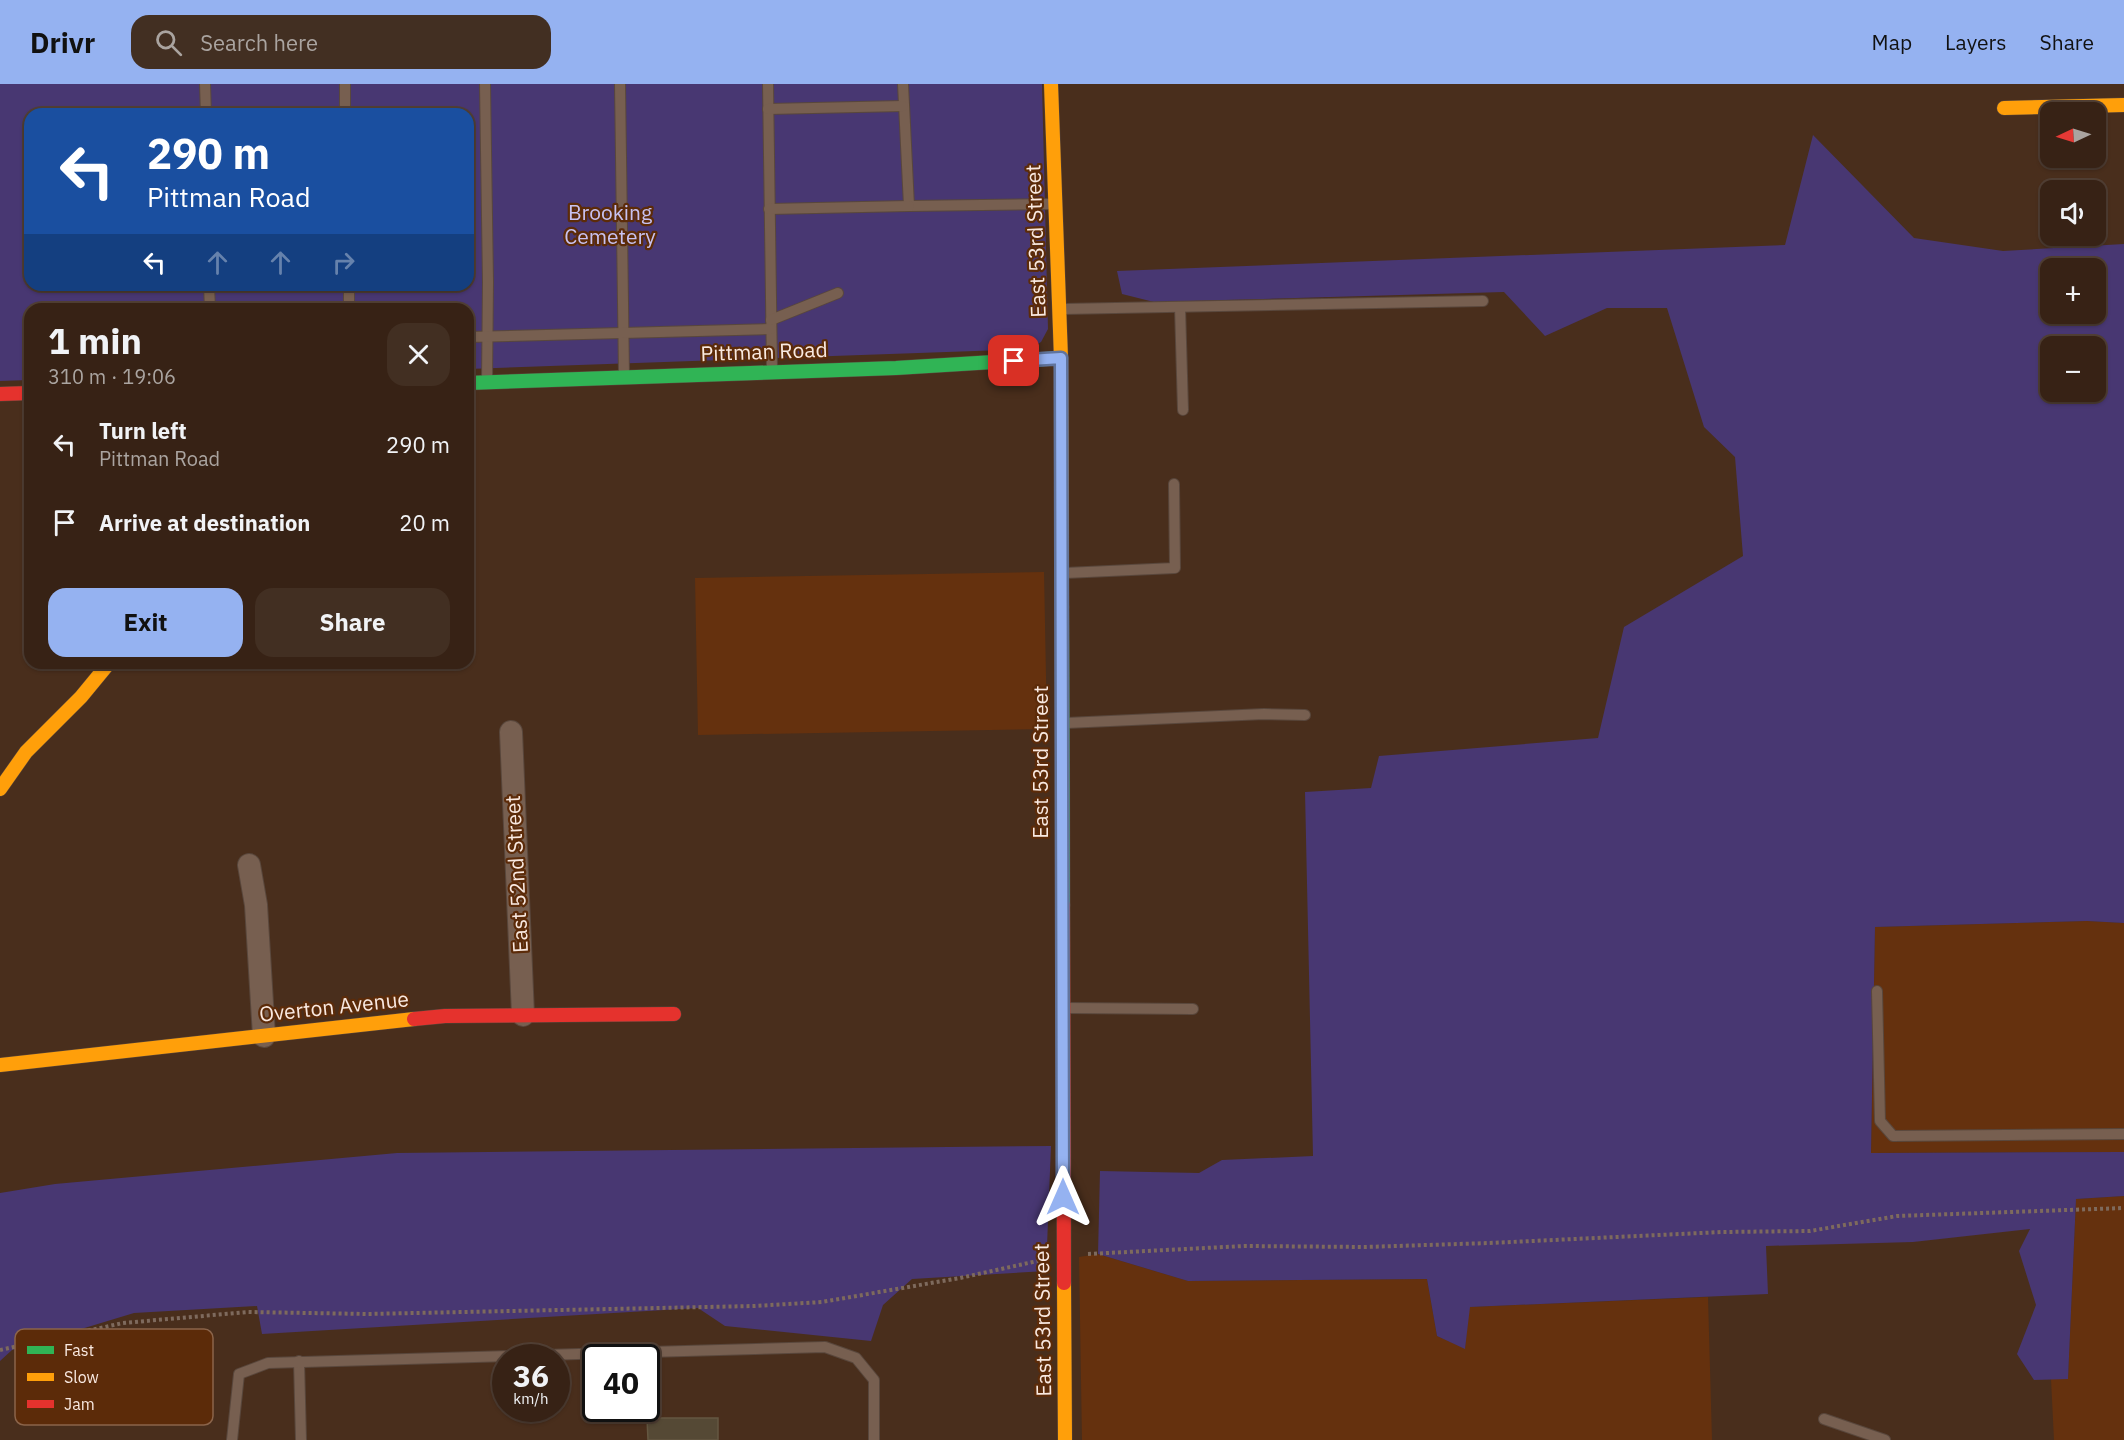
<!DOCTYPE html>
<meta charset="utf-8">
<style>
:root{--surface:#372215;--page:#422f22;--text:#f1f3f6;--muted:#aaa4a0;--line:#513f34;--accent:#95b2f1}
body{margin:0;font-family:"IBM Plex Sans",sans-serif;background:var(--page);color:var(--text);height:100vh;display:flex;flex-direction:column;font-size:22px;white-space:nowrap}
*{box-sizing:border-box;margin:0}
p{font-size:20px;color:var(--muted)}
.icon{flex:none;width:33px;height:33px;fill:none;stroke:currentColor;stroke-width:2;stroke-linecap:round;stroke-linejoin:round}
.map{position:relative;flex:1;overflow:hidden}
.side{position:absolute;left:24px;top:219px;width:450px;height:366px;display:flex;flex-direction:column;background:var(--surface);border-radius:18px;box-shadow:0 2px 4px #0004,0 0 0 2px var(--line)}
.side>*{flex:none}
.guide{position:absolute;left:24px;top:24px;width:450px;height:183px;border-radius:18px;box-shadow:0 2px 4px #0004,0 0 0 2px var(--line);background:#1a4fa0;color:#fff;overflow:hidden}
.needle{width:39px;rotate:266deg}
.controls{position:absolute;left:2040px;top:18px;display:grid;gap:12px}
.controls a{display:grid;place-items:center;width:66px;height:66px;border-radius:12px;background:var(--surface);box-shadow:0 2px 4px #0004,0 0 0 2px var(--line);font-size:30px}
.speed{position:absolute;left:492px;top:1260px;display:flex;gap:12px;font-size:30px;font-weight:700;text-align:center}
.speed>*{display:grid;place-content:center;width:78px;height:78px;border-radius:50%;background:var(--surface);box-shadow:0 2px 4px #0004,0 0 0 2px var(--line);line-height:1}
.speed small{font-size:15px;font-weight:400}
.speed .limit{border:3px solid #111;border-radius:9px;background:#fff;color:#111}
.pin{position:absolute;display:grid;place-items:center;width:51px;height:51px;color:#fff;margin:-26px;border-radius:12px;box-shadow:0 3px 9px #0006}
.me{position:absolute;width:66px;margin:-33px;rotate:0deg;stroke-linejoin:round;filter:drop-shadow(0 0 4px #0008)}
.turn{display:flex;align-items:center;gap:21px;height:126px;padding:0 24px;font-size:27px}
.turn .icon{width:78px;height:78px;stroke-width:2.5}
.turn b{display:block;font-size:42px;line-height:51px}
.lanes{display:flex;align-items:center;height:57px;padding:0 24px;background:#0003;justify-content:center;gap:30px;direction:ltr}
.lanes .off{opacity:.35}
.round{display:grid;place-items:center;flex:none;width:63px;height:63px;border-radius:18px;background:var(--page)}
.summary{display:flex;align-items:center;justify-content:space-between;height:102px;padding:0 24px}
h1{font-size:36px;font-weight:800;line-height:45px}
.primary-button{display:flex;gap:12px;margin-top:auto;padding:12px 24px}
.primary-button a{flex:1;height:69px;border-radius:18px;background:var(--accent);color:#111;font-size:24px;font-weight:800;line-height:69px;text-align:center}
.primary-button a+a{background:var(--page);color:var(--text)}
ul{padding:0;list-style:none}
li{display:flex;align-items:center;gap:18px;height:78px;padding:0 24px}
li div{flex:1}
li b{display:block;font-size:22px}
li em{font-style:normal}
header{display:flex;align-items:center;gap:36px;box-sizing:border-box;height:84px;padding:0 30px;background:var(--accent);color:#111}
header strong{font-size:28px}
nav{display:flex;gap:33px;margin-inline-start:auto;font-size:21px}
.search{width:420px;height:54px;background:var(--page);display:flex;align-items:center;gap:15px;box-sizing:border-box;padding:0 21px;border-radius:18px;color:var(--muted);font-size:22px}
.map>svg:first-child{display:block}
.built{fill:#65310e}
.green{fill:#483772;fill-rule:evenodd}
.building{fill:#554935;stroke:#645741;stroke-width:1.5}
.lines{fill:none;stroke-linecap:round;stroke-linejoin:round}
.lane-casing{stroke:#59473c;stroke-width:12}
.street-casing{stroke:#59473c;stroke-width:24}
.fast-casing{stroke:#59473c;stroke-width:15}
.slow-casing{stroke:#59473c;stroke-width:15}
.jam-casing{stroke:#59473c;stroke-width:15}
.path{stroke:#7e6a5d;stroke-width:4;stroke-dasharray:3 3;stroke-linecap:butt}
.lane{stroke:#775f50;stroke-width:10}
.street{stroke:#775f50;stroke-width:22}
.fast{stroke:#30b455;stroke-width:14}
.slow{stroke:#ff9f0a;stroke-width:14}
.jam{stroke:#e5322d;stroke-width:14}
.route-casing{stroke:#61749d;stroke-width:15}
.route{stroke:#95b2f1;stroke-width:10}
.labels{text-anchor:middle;stroke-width:4.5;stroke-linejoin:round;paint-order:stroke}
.park-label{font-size:21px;fill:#c8c2f1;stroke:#5c2b09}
.street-label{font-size:21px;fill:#f9e9e1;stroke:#5c2b09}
.key{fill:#5c2b09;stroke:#8b644a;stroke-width:1.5}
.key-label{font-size:16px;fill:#f9e9e1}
</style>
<header>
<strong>Drivr</strong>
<div class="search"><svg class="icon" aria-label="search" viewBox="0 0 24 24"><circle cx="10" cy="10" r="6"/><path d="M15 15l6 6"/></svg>Search here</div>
<nav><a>Map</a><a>Layers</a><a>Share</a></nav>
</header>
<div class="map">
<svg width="2124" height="1356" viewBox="0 0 2124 1356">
<rect width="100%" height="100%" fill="#492e1c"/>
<g class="built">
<path d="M1044 488 1047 645 698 651 695 494Z"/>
<path d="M2087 837 2124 839V1068L1871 1069 1875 843Z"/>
<path d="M2124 1112V1356H2054L2051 1295 2068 1294 2076 1115Z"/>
<path d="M1098 1170 1188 1197 1427 1195 1437 1252 1465 1264 1469 1223 1708 1213 1712 1356H1082L1079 1173Z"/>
</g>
<g class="green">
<path d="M0 0H1042L1048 245 1041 258 1029 265 468 285V225H30V296L0 297ZM30 30H468V201H30Z"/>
<path d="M1813 51 1914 154 2003 167 2124 160V839L2087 837 1875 843 1871 1069 2124 1068V1112L2076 1115 2068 1295 2034 1296 2017 1270 2036 1221 2019 1167 2030 1145 1913 1158 1766 1162 1768 1210 1470 1223 1465 1265 1437 1252 1427 1195 1188 1197 1098 1170 1100 1087 1199 1089 1222 1076 1313 1072 1305 708 1371 704 1379 672 1598 654 1624 543 1743 472 1735 373 1704 343 1667 224H1607L1545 252 1504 208 1154 218 1122 210 1117 187 1785 161ZM2050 184H2096V230H2050ZM2050 262H2096V308H2050Z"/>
<path d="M1051 1062 1046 1187 912 1195 883 1221 871 1257 725 1242 698 1224 262 1250 257 1222 134 1229 12 1266 0 1277V1109L55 1100 397 1069Z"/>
</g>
<path class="building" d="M647 1334H718V1356H648Z"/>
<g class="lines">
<g class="lane-casing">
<g id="lane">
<path d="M205 0 206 30"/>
<path d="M345 0V30"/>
<path d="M485 0 488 198 487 297"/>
<path d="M620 0 624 291"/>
<path d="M768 0 772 285"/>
<path d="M903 0 909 122 1054 120"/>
<path d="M768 25 903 22"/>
<path d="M769 125 909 122"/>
<path d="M209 201 210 225"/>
<path d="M349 201V225"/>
<path d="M1180 223 1183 326"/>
<path d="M1063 225 1483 217"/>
<path d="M771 236 838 209"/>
<path d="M468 253 771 245"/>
<path d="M1065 489 1175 484 1174 400"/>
<path d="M1066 639 1264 630 1305 631"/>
<path d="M1877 907 1880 1037 1893 1052 2124 1050"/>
<path d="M1066 924 1193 925"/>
<path d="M299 1277 301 1356"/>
<path d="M1824 1335 1885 1356"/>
<path d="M232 1356 239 1290 268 1279 825 1263 856 1274 874 1296V1356"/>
</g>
</g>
<g class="street-casing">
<g id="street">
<path d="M511 648 523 931"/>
<path d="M249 781 256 821 264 952"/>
</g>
</g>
<g class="fast-casing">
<g id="fast">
<path d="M468 299 896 284 1061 274"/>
<path d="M1062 523 1063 821"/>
</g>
</g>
<g class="slow-casing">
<g id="slow">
<path d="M1051 0 1061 274 1062 523"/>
<path d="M2004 24 2124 21"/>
<path d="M0 705 26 668 81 613 109 579"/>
<path d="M0 981 414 935"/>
<path d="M1064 1199 1065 1356"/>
</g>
</g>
<g class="jam-casing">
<g id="jam">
<path d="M0 310 30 309"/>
<path d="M1063 821 1064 1199"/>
<path d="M414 935 445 932 674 930"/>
</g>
</g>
<g class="path">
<path d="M1088 1170 1244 1162 1365 1163 1490 1159 1722 1148 1810 1147 1897 1132 2124 1124"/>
<path d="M0 1266 123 1239 248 1228 367 1230 754 1222 822 1218 960 1194 1042 1176"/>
</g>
<use href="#lane" class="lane"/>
<use href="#street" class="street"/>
<use href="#fast" class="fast"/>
<use href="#slow" class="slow"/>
<use href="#jam" class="jam"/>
</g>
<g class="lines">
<g class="route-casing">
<path id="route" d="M1014 277 1061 274 1063 1113"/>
</g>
<use href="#route" class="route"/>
</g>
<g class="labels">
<g class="park-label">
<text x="610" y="136">Brooking<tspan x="610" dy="24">Cemetery</tspan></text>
</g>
<g class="street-label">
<text transform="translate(1036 157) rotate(-92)" y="7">East 53rd Street</text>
<text transform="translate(764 268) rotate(-2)" y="7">Pittman Road</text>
<text transform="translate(1041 678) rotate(-90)" y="7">East 53rd Street</text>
<text transform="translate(517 790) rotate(-93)" y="7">East 52nd Street</text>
<text transform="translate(334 923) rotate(-6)" y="7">Overton Avenue</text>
<text transform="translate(1043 1236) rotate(-91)" y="7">East 53rd Street</text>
</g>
</g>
<rect x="15" y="1245" width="198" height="96" rx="9" class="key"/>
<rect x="27" y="1262" width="27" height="8" fill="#30b455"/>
<rect x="27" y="1289" width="27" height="8" fill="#ff9f0a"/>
<rect x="27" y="1316" width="27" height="8" fill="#e5322d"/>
<g class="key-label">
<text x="64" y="1272">Fast</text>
<text x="64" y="1299">Slow</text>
<text x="64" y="1326">Jam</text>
</g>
</svg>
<div class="controls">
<a><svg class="needle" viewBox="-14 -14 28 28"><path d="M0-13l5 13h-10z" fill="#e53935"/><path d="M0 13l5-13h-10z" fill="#aaa4a0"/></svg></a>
<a><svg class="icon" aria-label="sound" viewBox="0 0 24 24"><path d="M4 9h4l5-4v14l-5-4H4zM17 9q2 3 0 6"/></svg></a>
<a>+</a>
<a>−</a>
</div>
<div class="speed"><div>36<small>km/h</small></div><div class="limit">40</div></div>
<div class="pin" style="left:1014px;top:277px;background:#d93025"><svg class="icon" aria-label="arrive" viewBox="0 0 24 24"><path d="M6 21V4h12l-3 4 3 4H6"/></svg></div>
<svg class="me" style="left:1063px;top:1113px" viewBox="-20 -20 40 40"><path d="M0-17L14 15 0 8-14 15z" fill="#95b2f1" stroke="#fff" stroke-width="4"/></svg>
<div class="guide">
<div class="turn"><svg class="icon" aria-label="left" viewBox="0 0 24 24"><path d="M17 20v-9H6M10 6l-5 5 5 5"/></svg><div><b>290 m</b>Pittman Road</div></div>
<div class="lanes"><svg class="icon" aria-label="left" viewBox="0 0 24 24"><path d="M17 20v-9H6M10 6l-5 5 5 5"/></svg><svg class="icon off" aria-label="ahead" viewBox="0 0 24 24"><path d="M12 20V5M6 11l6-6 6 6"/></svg><svg class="icon off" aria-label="ahead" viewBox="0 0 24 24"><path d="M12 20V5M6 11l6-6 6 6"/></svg><svg class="icon off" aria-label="right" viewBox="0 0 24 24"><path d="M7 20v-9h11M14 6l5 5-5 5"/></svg></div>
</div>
<section class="side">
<div class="summary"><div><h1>1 min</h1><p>310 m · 19:06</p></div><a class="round"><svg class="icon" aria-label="close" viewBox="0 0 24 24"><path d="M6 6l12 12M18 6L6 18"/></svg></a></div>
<ul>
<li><svg class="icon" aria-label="left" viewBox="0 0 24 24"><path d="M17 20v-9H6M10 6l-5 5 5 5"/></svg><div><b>Turn left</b><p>Pittman Road</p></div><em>290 m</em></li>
<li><svg class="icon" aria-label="arrive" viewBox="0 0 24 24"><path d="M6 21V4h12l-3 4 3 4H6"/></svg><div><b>Arrive at destination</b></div><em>20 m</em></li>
</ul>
<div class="primary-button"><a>Exit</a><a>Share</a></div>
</section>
</div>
